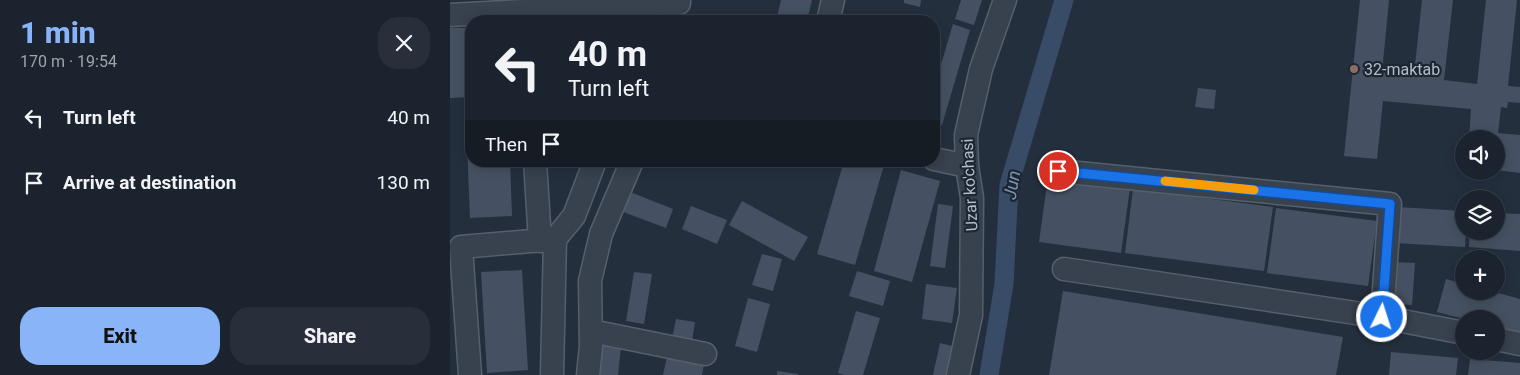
<!DOCTYPE html>
<meta charset="utf-8">
<style>
:root{--surface:#1b232e;--page:#282f3a;--text:#f1f3f6;--muted:#a0a4aa;--line:#39404a;--accent:#8ab4f8}
body{margin:0;font-family:Roboto,sans-serif;background:var(--page);color:var(--text);height:100vh;display:flex;flex-direction:column;font-size:19px;white-space:nowrap}
*{box-sizing:border-box;margin:0}
p{font-size:16px;color:var(--muted)}
.icon{flex:none;width:28px;height:28px;fill:none;stroke:currentColor;stroke-width:2;stroke-linecap:round;stroke-linejoin:round}
.map{position:relative;flex:1;overflow:hidden}
.details{display:flex;flex-direction:column;background:var(--surface);width:450px}
.details>*{flex:none}
.top-card{position:absolute;left:15px;top:15px;width:475px;height:152px;border-radius:20px;box-shadow:0 2px 12px #0003,0 0 0 1px var(--line);background:#1b232e;color:var(--text);overflow:hidden}
.buttons{position:absolute;left:1005px;top:130px;display:grid;gap:10px}
.buttons a{display:grid;place-items:center;width:50px;height:50px;border-radius:50%;background:var(--surface);box-shadow:0 2px 12px #0003,0 0 0 1px var(--line);font-size:25px}
.pin{position:absolute;display:grid;place-items:center;width:42px;height:42px;color:#fff;margin:-21px;border:2px solid #fff;border-radius:50%;box-shadow:0 1px 5px #0007}
.me{position:absolute;width:55px;margin:-28px;rotate:4deg;stroke-linejoin:round;filter:drop-shadow(0 0 4px #0008)}
.turn{display:flex;align-items:center;gap:18px;height:105px;padding:0 20px;font-size:22px}
.turn .icon{width:65px;height:65px;stroke-width:2.5}
.turn b{display:block;font-size:35px;line-height:42px}
.then{display:flex;align-items:center;height:48px;padding:0 20px;background:#0003;gap:10px;font-size:19px}
.round{display:grid;place-items:center;flex:none;width:52px;height:52px;border-radius:20px;background:var(--page)}
.summary{display:flex;align-items:center;justify-content:space-between;height:85px;padding:0 20px}
h1{font-size:30px;font-weight:800;line-height:38px;color:var(--accent)}
.primary-button{display:flex;gap:10px;margin-top:auto;padding:10px 20px}
.primary-button a{flex:1;height:58px;border-radius:20px;background:var(--accent);color:#111;font-size:20px;font-weight:800;line-height:58px;text-align:center}
.primary-button a+a{background:var(--page);color:var(--text)}
ul{padding:0;list-style:none}
li{display:flex;align-items:center;gap:15px;height:65px;padding:0 20px}
li div{flex:1}
li b{display:block;font-size:19px}
li em{font-style:normal}
main{display:flex;flex:1;min-height:0}
.map>svg:first-child{display:block}
.lines{fill:none;stroke-linecap:round;stroke-linejoin:round}
.canal{stroke:#394c67;stroke-width:19}
.building{fill:#455162}
.minor-casing{stroke:#565f6c;stroke-width:25}
.minor{stroke:#38414e;stroke-width:22}
.route-casing{stroke:#114b97;stroke-width:12}
.route{stroke:#1a73e8;stroke-width:9}
.slow{stroke:#f59e0b;stroke-width:9}
.education-dot{fill:#8d6e63;stroke:#1d2633;stroke-width:2}
.labels{text-anchor:middle;stroke-width:4.5;stroke-linejoin:round;paint-order:stroke}
.poi-label{font-size:16px;fill:#b4bcc9;stroke:#1d2633;text-anchor:start}
.street-label{font-size:16px;fill:#b4bcc9;stroke:#1d2633}
.water-label{font-size:18px;font-style:italic;fill:#7c92b1;stroke:#1d2633}
</style>
<main>
<section class="details">
<div class="summary"><div><h1>1 min</h1><p>170 m · 19:54</p></div><a class="round"><svg class="icon" aria-label="close" viewBox="0 0 24 24"><path d="M6 6l12 12M18 6L6 18"/></svg></a></div>
<ul>
<li><svg class="icon" aria-label="left" viewBox="0 0 24 24"><path d="M17 20v-9H6M10 6l-5 5 5 5"/></svg><div><b>Turn left</b></div><em>40 m</em></li>
<li><svg class="icon" aria-label="arrive" viewBox="0 0 24 24"><path d="M6 21V4h12l-3 4 3 4H6"/></svg><div><b>Arrive at destination</b></div><em>130 m</em></li>
</ul>
<div class="primary-button"><a>Exit</a><a>Share</a></div>
</section>
<div class="map">
<svg width="1070" height="375" viewBox="0 0 1070 375">
<rect width="100%" height="100%" fill="#242f3e"/>
<g class="lines">
<path class="canal" d="M539 375 554 284 559 185 614 0"/>
</g>
<g class="building">
<path d="M331 0H362L357 21H326Z"/>
<path d="M454 0H471L470 7 454 3Z"/>
<path d="M511 0H532L524 25 505 19Z"/>
<path d="M910 0H939L932 72 964 75 972 0H1003L994 80 1027 84 1036 0H1067L1058 86 1070 87V103L1058 102 1057 108 1051 107 1048 133 1070 135V173L1046 170V139H1019L1021 109 933 101 927 159 894 156Z"/>
<path d="M503 24 520 30 492 125 484 122V88Z"/>
<path d="M0 28H21V97L0 98Z"/>
<path d="M748 88 766 90 764 109 745 107Z"/>
<path d="M16 117H21V161H60L62 216 20 218Z"/>
<path d="M484 127 491 129 484 150Z"/>
<path d="M394 161H420L434 165 405 265 367 254Z"/>
<path d="M451 170 490 181 462 282 424 271Z"/>
<path d="M598 177 680 188 671 253 589 242Z"/>
<path d="M683 189 823 207 814 271 675 253Z"/>
<path d="M175 190 223 209 216 228 168 210Z"/>
<path d="M292 201 358 237 344 261 279 225Z"/>
<path d="M488 204 503 206 495 268 480 266Z"/>
<path d="M241 206 277 220 267 244 232 229Z"/>
<path d="M947 207 1014 211V231H1016L1015 247 945 243Z"/>
<path d="M826 208 927 221 918 286 817 273Z"/>
<path d="M1046 213 1070 214V251L1019 247 1020 231H1046Z"/>
<path d="M312 254 332 259 323 291 302 285Z"/>
<path d="M942 262 965 263 962 305 939 304Z"/>
<path d="M72 270 78 370 37 373 31 272Z"/>
<path d="M407 271 440 281 433 306 399 296Z"/>
<path d="M184 272 202 274 194 324 176 321Z"/>
<path d="M996 279 1014 284V291H1041L1070 299V335L1046 328V319H1014L987 312Z"/>
<path d="M476 284 507 288 502 323 472 319Z"/>
<path d="M613 291 893 337 886 375H599Z"/>
<path d="M298 298 320 304 307 352 285 346Z"/>
<path d="M406 311 430 318 413 375H394L388 373Z"/>
<path d="M226 319 245 322 241 348 221 344Z"/>
<path d="M490 343 506 347 499 375H483Z"/>
<path d="M151 345 171 347 168 375H148Z"/>
<path d="M941 352 1008 358 1006 375H939Z"/>
<path d="M217 357 254 364 252 375H213Z"/>
<path d="M1020 359 1070 363V375H1018Z"/>
<path d="M327 371 348 374V375H327Z"/>
</g>
<g class="lines">
<g class="minor-casing">
<g id="minor">
<path d="M201 4 229 3V0"/>
<path d="M0 15 201 4 196 21"/>
<path d="M378 21 383 0"/>
<path d="M484 159 517 166"/>
<path d="M85 161 90 241"/>
<path d="M608 171 940 204 932 317 1014 333"/>
<path d="M614 269 932 317"/>
<path d="M141 331 255 354"/>
<path d="M1046 339 1070 344"/>
<path d="M20 375 11 247 105 239"/>
<path d="M102 375 105 239 124 216 145 161"/>
<path d="M138 375 141 346 140 281 151 234 182 161"/>
<path d="M508 375 521 315 522 198 517 166 516 135 531 69 555 0"/>
</g>
</g>
<use href="#minor" class="minor"/>
</g>
<g class="lines">
<g class="route-casing">
<path id="route" d="M608 171 940 204 932 317"/>
</g>
<use href="#route" class="route"/>
<path class="slow" d="M715 181 804 190"/>
</g>
<circle class="education-dot" cx="904" cy="69" r="5"/>
<g class="labels">
<g class="poi-label">
<text x="914" y="75">32-maktab</text>
</g>
<g class="street-label">
<text transform="translate(519 185) rotate(-93)" y="6">Uzar ko'chasi</text>
</g>
<g class="water-label">
<text transform="translate(562 185) rotate(-80)" y="6">Jun</text>
</g>
</g>
</svg>
<div class="buttons">
<a><svg class="icon" aria-label="sound" viewBox="0 0 24 24"><path d="M4 9h4l5-4v14l-5-4H4zM17 9q2 3 0 6"/></svg></a>
<a><svg class="icon" aria-label="layers" viewBox="0 0 24 24"><path d="M12 4l9 5-9 5-9-5zM3 14l9 5 9-5"/></svg></a>
<a>+</a>
<a>−</a>
</div>
<div class="pin" style="left:608px;top:171px;background:#d93025"><svg class="icon" aria-label="arrive" viewBox="0 0 24 24"><path d="M6 21V4h12l-3 4 3 4H6"/></svg></div>
<svg class="me" style="left:932px;top:317px" viewBox="-20 -20 40 40"><circle r="17" fill="#1a73e8" stroke="#fff" stroke-width="3"/><path d="M0-11L8 9 0 5-8 9z" fill="#fff"/></svg>
<div class="top-card">
<div class="turn"><svg class="icon" aria-label="left" viewBox="0 0 24 24"><path d="M17 20v-9H6M10 6l-5 5 5 5"/></svg><div><b>40 m</b>Turn left</div></div>
<div class="then">Then<svg class="icon" aria-label="arrive" viewBox="0 0 24 24"><path d="M6 21V4h12l-3 4 3 4H6"/></svg></div>
</div>
</div>
</main>
